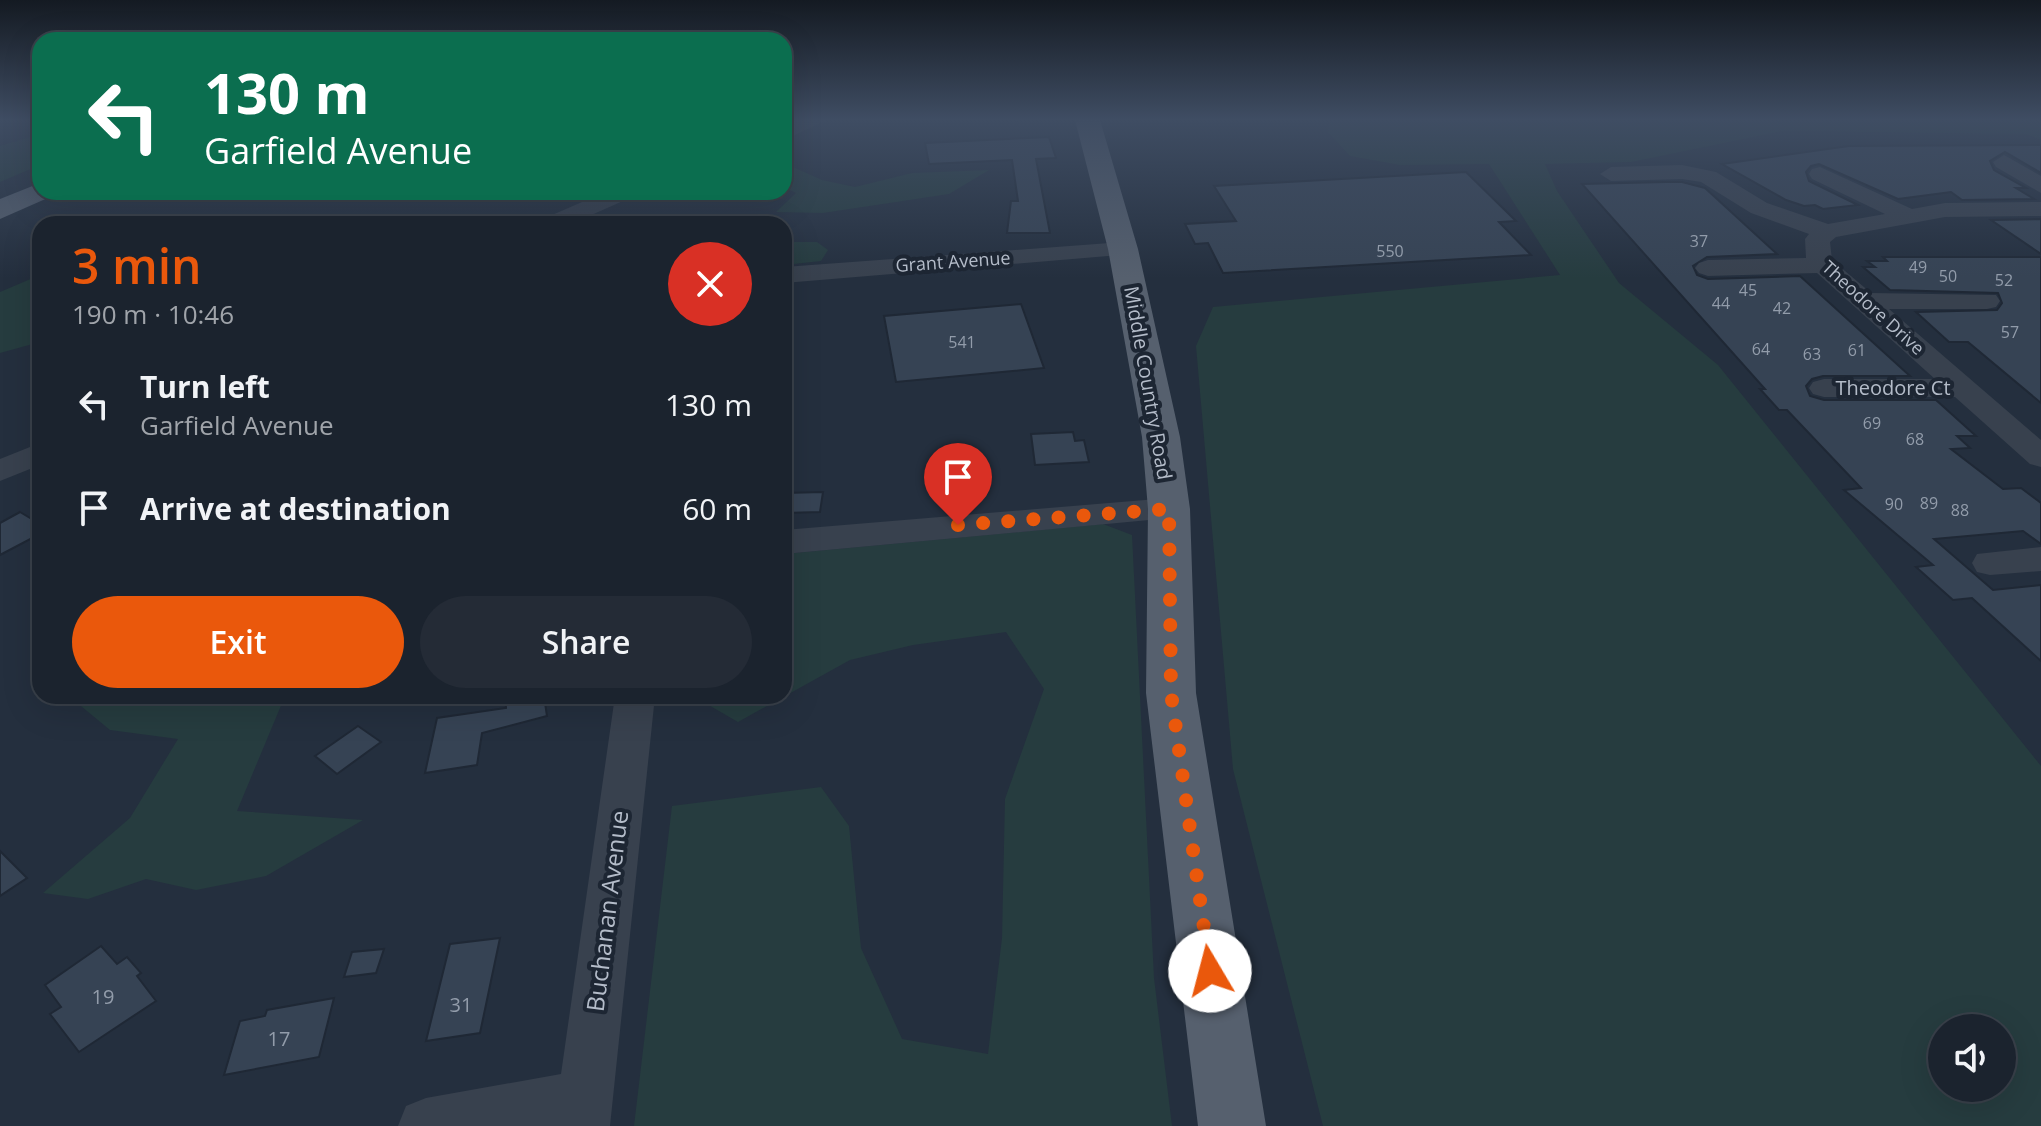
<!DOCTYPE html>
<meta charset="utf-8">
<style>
:root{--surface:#1b232e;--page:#242b36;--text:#f1f3f6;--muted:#a0a4aa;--line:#39404a;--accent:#ea580c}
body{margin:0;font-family:"Open Sans",sans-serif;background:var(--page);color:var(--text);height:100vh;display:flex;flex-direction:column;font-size:30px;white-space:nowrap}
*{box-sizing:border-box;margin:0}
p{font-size:26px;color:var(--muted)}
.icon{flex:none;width:44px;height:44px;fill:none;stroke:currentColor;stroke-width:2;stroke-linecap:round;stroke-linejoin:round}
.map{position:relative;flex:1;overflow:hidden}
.panel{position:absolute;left:32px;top:216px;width:760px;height:488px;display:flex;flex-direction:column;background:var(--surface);border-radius:24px;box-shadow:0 8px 32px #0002,0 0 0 2px var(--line)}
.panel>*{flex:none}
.top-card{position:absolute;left:32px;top:32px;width:760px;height:168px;border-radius:24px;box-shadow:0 8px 32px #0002,0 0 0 2px var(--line);background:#0b6e4f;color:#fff;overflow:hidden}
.tools{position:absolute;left:1928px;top:1014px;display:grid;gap:16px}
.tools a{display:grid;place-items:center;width:88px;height:88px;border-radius:50%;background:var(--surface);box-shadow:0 8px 32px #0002,0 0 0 2px var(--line);font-size:40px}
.pin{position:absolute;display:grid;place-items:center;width:68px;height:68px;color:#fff;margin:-82px -34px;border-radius:50% 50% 50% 0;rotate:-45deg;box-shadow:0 0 8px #0007}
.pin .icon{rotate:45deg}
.me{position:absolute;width:88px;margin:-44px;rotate:352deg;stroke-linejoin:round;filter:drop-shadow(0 0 6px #0008)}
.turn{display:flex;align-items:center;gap:28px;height:168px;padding:0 40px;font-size:36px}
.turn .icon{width:104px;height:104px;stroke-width:2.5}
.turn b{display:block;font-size:56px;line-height:68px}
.round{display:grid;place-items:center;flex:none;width:84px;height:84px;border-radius:42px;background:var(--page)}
.summary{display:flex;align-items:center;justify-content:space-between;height:136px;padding:0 40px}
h1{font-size:48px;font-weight:600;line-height:60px;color:var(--accent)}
.cta{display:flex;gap:16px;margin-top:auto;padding:16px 40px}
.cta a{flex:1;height:92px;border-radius:48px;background:var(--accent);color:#fff;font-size:32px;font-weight:600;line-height:92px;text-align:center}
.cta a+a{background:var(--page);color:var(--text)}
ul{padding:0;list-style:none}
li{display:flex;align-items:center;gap:24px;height:104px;padding:0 40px}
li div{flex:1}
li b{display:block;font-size:30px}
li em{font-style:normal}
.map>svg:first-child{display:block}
.green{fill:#263c3f;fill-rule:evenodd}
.building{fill:#364354;stroke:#1f2835;stroke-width:2}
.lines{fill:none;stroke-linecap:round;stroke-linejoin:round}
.minor{fill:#38414e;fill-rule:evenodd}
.major{fill:#56606e;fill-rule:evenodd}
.route{stroke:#ea580c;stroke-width:14;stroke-dasharray:0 25.2}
.labels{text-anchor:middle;stroke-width:8;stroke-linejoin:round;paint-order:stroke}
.number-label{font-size:16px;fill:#929caa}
.far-street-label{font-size:18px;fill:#b4bcc9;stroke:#1d2633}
.street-label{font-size:20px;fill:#b4bcc9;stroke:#1d2633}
.near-number-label{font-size:20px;fill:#929caa}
.near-street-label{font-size:24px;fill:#b4bcc9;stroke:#1d2633}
</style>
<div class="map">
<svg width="2041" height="1126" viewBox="0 0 2041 1126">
<rect width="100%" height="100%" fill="#242f3e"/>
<g class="green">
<path d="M1330 120H2041V140L2026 134 1782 131 1631 162 1545 164 1557 191 1619 283 1718 365 2041 766V1126H1323L1233 769 1196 346 1213 307 1560 275 1489 164 1400 165 1350 156 1328 132ZM1942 1028H2002V1088H1942Z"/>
<path d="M40 134V165L0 182V146Z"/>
<path d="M784 163 822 180 855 187 912 173 989 170 949 194 823 213 776 212 796 193 784 187Z"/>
<path d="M784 242H817L828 250 821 261 784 265Z"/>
<path d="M40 275V342L0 353V292Z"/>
<path d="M1103 524 1132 535 1154 978 1172 1126H634L672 806 821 787 849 826 861 948 902 1039 988 1054 1002 938 1005 799 1044 689 1006 632 913 645 850 660 738 722 693 696H784V554Z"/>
<path d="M285 696 237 811 363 820 266 876 196 890 146 879 88 899 43 893 130 818 178 739 110 730 70 697Z"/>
</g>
<g class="building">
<path d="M1049 137 1056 158 1036 159 1050 233H1007L1011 201H1018L1012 160 929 164 925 143Z"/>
<path d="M2041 145V173L2005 152 1990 161 1994 170 2026 188H2016L2034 199 1962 200 1951 192 1898 199 1819 164 1811 166 1806 172 1809 181 1858 205 1823 209 1815 205 1804 206 1786 200 1722 164 1849 146Z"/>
<path d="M1466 172 1516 221 1499 222 1531 255 1223 273 1208 243 1195 244 1185 224 1236 221 1214 186Z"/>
<path d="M1666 182H1682L1705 188 1777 254 1707 257 1693 266 1697 275 1708 279 1800 276 1910 376H1823L1812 379 1806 386 1810 396 1824 400H1936L1976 436H1957L1970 448 1951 449 2003 489 2021 488 2041 503V544L2023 531 1934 539 1993 590 2041 585V661L1972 598 1953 600 1916 567 1933 565 1844 490 1861 488 1787 410H1779L1760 389H1765L1582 184Z"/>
<path d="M2041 219V254L1991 220Z"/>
<path d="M1883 257H2041V403L1968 342H1949L1916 312 1997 310 2002 303 1998 293 1890 290 1863 267H1875L1867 261H1887Z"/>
<path d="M1021 304 1044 368 896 382 884 316Z"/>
<path d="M1073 432 1075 441 1084 440 1089 462 1035 465 1031 434Z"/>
<path d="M823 492 820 512 784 513V493Z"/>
<path d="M20 512 40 524V534L0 555V523Z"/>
<path d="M505 696H544L547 716 482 733 477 765 425 773 437 718 506 708Z"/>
<path d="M358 726 381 742 337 774 315 756Z"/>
<path d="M0 851 27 878 0 896Z"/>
<path d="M500 938 480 1033 426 1041 450 944Z"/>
<path d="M101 946 117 964 127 957 141 973 137 976 156 1001 79 1052 50 1014 61 1007 45 985Z"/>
<path d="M384 949 376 973 344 977 352 952Z"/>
<path d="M334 998 319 1057 224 1075 240 1021 265 1016 267 1010Z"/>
</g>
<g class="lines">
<g class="minor">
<path d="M798 120H827L784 140V126Z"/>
<path d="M2004 155 2041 176V193L1996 167 1993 162Z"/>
<path d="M1682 165 1716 172 1767 203 1828 224 1885 214 1812 179 1809 174 1812 169 1820 167 1912 209 1945 203 2041 202V216L1945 217 1836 237 1830 242 1832 260 1871 293 1996 295 2000 301 1996 307 1987 309H1889L2041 440V467L2030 464 1955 397H1824L1813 394 1809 388 1813 382 1824 379H1935L1817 273 1708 276 1699 273 1695 268 1699 263 1708 260 1806 258 1805 239 1809 234 1751 213 1701 182 1682 179 1611 181 1600 174 1611 167Z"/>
<path d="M605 192H635L632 197 571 224H539L543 219Z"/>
<path d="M1123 242 1132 244 1135 249 1132 254 784 283V267Z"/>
<path d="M40 443V465L0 481V459Z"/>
<path d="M1169 498 1181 501 1186 509 1181 517 784 554V530Z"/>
<path d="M2041 547V571L1990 575 1977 572 1972 563 1977 554Z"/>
<path d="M615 696H655L610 1126H398L406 1106 426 1098 561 1074Z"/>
</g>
<g class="major">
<path d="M1075 120H1100L1138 249 1180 437 1190 509 1196 693 1266 1126H1198L1146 693 1148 509 1142 437 1108 249Z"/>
<path d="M40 183V192H53L50 197 0 219V199Z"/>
</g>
</g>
<linearGradient id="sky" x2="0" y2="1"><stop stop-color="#141a22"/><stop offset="0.43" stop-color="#3f4d63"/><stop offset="1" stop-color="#3f4d63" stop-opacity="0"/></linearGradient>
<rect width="2041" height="278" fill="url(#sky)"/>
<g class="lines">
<path class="route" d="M958 525 1169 509 1171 693 1210 971"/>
</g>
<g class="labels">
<g class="number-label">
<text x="1699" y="247">37</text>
<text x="1390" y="257">550</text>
<text x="1918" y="273">49</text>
<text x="1948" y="282">50</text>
<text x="2004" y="286">52</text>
<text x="1748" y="296">45</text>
<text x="1721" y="309">44</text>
<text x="1782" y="314">42</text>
<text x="2010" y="338">57</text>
<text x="962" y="348">541</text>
<text x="1761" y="355">64</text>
<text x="1857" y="356">61</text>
<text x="1812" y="360">63</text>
<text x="1872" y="429">69</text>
<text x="1915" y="445">68</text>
<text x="1929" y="509">89</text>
<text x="1894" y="510">90</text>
<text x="1960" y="516">88</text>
</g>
<g class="far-street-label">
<text transform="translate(953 262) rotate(-4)" y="6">Grant Avenue</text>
<text transform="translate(1873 308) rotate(42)" y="6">Theodore Drive</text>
</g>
<g class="street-label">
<text transform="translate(1148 383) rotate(80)" y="7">Middle Country Road</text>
<text x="1893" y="395">Theodore Ct</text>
</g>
<g class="near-number-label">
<text x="103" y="1004">19</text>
<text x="461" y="1012">31</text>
<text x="279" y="1046">17</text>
</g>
<g class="near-street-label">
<text transform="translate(608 911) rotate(-83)" y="8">Buchanan Avenue</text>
</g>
</g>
</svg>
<div class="tools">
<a><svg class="icon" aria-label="sound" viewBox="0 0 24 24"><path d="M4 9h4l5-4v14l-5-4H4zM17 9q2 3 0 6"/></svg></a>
</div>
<div class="pin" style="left:958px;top:525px;background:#d93025"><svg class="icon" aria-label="arrive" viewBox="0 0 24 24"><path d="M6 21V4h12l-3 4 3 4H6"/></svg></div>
<svg class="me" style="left:1210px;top:971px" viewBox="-20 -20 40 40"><circle r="19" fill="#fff"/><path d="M0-13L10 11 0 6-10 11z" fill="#ea580c"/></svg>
<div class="top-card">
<div class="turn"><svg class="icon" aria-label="left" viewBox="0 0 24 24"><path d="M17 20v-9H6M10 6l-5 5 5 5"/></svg><div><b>130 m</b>Garfield Avenue</div></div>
</div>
<section class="panel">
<div class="summary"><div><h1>3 min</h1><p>190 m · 10:46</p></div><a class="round" style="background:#d93025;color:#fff"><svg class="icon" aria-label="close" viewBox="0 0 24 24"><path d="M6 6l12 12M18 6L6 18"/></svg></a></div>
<ul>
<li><svg class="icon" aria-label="left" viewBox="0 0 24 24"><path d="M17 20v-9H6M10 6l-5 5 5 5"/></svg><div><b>Turn left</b><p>Garfield Avenue</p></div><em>130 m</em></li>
<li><svg class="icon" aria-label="arrive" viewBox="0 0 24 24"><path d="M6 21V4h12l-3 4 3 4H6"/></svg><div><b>Arrive at destination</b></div><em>60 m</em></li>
</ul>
<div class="cta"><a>Exit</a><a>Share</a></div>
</section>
</div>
